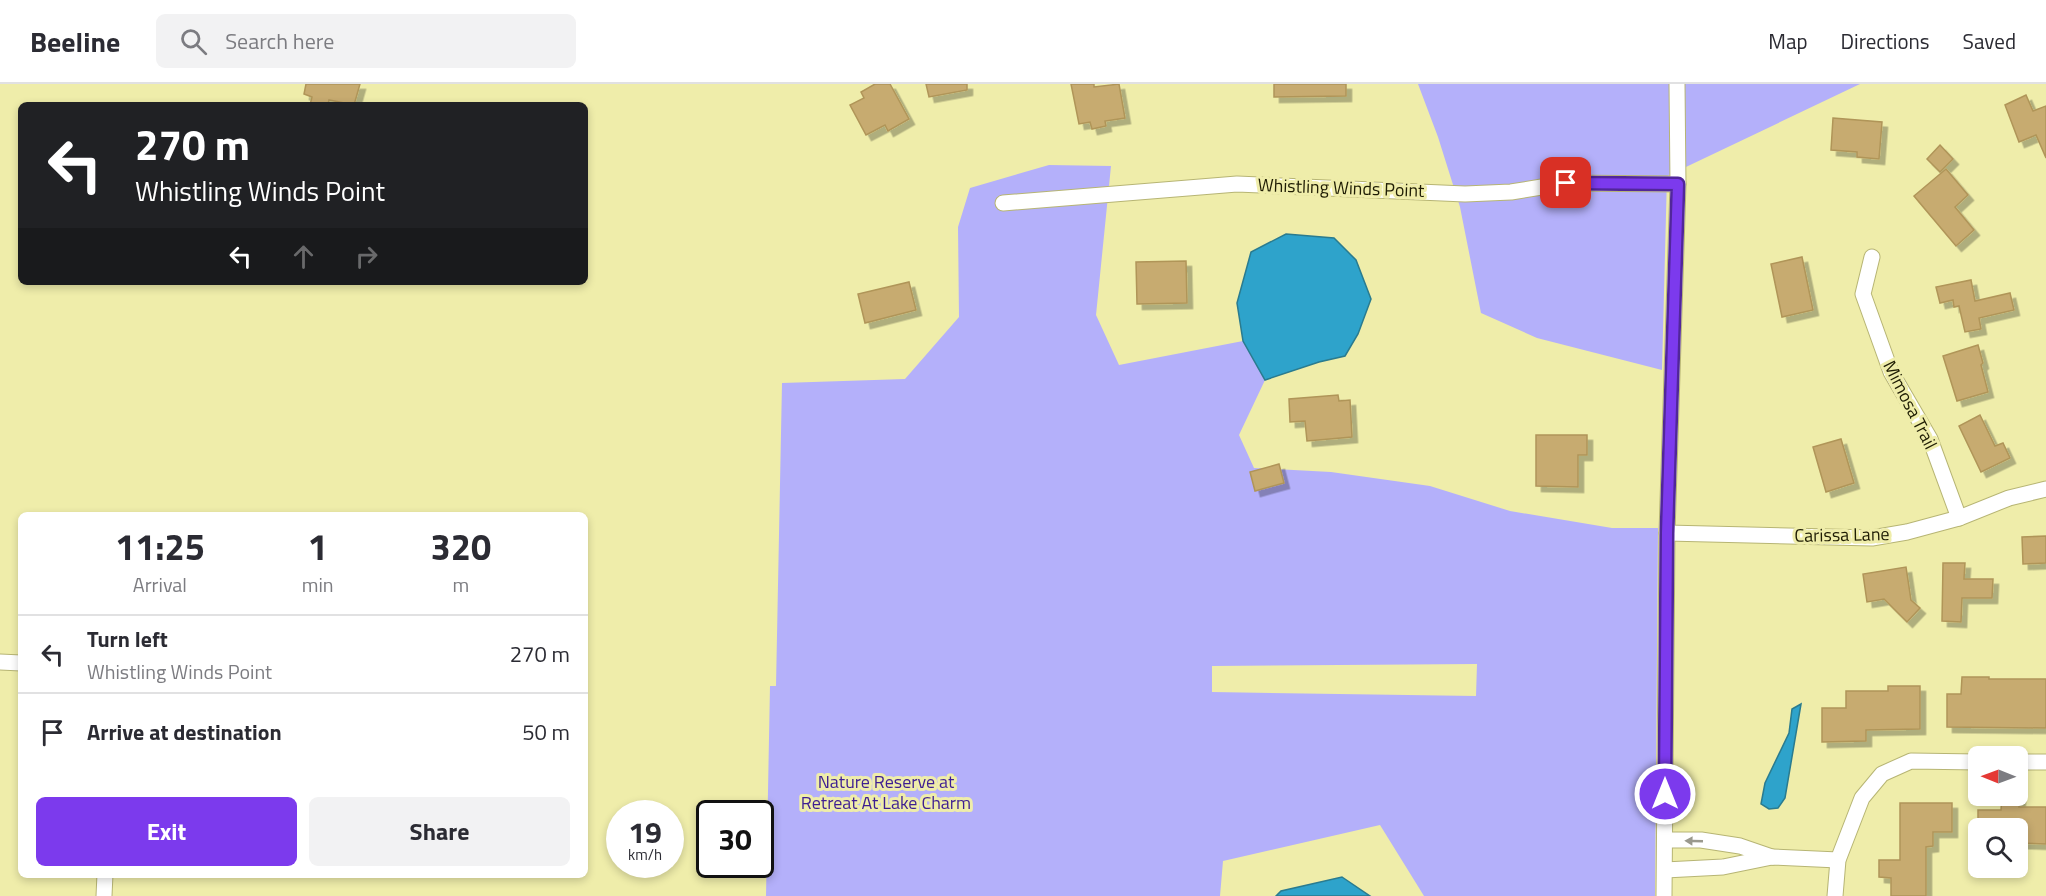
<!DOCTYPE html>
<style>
:root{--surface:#fff;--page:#f2f2f3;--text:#2b2b33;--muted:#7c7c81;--line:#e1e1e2;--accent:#7c3aed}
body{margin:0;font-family:"Titillium Web",sans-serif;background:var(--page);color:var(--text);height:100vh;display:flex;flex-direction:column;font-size:22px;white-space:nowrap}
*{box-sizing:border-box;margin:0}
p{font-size:20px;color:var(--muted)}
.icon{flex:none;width:33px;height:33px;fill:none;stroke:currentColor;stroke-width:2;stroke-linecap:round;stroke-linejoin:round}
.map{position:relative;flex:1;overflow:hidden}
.details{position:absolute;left:18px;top:428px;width:570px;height:366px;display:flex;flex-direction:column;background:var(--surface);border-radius:9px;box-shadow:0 3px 9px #0003}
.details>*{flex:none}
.hud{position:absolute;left:18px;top:18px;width:570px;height:183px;border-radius:9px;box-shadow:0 3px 9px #0003;background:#202124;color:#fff;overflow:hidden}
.needle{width:39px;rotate:271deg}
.buttons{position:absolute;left:1968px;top:662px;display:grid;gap:12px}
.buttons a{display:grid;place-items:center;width:60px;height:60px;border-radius:9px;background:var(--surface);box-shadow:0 3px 9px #0003;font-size:30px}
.speed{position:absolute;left:606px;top:716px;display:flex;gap:12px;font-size:30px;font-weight:700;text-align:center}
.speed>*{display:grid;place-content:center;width:78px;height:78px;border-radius:50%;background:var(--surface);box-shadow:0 3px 9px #0003;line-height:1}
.speed small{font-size:15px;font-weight:400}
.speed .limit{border:3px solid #111;border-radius:9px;background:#fff;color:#111}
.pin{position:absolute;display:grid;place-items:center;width:51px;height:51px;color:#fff;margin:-26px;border-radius:12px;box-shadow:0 3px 9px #0006}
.me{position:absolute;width:66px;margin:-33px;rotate:0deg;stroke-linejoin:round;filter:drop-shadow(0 0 4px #0008)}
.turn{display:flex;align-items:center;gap:21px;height:126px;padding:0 18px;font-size:27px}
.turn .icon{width:78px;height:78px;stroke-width:2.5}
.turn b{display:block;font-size:42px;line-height:51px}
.lanes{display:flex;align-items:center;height:57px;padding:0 18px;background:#0003;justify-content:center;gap:30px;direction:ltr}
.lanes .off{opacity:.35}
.eta{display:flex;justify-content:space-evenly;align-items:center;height:102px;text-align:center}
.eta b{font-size:36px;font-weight:700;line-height:42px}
.primary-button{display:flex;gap:12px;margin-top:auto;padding:12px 18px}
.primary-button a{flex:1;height:69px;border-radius:9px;background:var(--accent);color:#fff;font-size:24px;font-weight:700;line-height:69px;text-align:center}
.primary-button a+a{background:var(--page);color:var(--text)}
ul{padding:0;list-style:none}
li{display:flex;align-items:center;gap:18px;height:78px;padding:0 18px;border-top:2px solid var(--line)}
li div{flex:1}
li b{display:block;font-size:22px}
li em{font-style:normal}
header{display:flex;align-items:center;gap:36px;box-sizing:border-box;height:84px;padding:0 30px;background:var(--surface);border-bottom:2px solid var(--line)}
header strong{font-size:28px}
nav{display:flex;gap:33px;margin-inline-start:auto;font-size:21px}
.search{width:420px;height:54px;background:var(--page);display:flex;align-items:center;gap:15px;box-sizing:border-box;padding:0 21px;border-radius:9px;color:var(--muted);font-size:22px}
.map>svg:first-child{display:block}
.green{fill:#b4b0fa;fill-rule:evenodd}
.water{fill:#2ea3cb;stroke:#2a7b8f;stroke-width:1.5}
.building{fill:#c7ab6f;stroke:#b09559;stroke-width:1.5;filter:url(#shadow)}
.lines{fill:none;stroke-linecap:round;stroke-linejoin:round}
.minor-casing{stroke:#b7b574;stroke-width:17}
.minor{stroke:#fff;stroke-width:15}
.oneway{fill:#9a998e}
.route-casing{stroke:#51269a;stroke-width:15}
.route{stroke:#7c3aed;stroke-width:10}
.labels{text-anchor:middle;stroke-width:6;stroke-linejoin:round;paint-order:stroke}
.street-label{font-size:18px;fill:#1f1d04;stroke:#efedaa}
.park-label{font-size:18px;fill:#3d1e92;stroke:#efedaa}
</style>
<header>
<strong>Beeline</strong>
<div class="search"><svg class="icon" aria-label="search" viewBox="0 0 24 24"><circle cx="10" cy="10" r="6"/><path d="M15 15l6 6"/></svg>Search here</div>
<nav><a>Map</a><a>Directions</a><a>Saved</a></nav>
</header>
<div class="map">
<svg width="2046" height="812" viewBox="0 0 2046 812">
<defs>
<filter id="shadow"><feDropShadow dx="5.5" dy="5.5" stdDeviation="0" flood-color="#0004"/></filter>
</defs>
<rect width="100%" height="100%" fill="#efedaa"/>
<g class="green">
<path d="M1418 0H1860L1667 92 1662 286 1537 254 1481 229 1460 123 1438 53Z"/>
<path d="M1049 81 1111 82 1096 231 1119 281 1243 257 1265 296 1239 351 1254 384 1331 388 1430 402 1510 427 1612 444H1658L1655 812H1424L1380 741 1223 777 1220 812H766L770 602H776L782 299 905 295 959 233 958 143 970 104ZM1477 580 1476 612 1212 608V582Z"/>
</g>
<g class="water">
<path d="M1286 150 1334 154 1356 176 1371 215 1358 250 1345 272 1319 278 1265 296 1243 257 1237 219 1251 168Z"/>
<path d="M1801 620 1785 714 1778 724 1769 725 1761 720 1765 699 1789 649 1792 625Z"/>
<path d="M1342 793 1370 812H1276L1281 807Z"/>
</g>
<g class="building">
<path d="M306 0H360L354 21 329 16 328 21H310L312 13 304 10Z"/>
<path d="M875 0H890L909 35 888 47 885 41 866 51 850 21 864 14 861 8Z"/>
<path d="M926 0H967V6L929 13Z"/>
<path d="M1071 0H1094V3L1119 0 1125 34 1105 37 1106 42 1092 45 1090 38 1079 40Z"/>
<path d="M1274 0H1346V12L1274 13Z"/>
<path d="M2026 11 2033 27 2046 22V74L2036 51 2019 58 2005 21Z"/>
<path d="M1833 34 1882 38 1879 75 1857 73V68L1831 66Z"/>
<path d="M1940 61 1953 75 1940 88 1927 75Z"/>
<path d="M1946 85 1968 111 1955 123 1974 146 1956 162 1914 112Z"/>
<path d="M1802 173 1813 226 1782 233 1771 180Z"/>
<path d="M1186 177 1187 219 1137 220 1136 178Z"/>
<path d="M1971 196 1975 217 2010 209 2014 226 1979 234 1981 245 1965 248 1959 222 1954 223 1953 216 1940 219 1936 203Z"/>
<path d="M909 198 916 226 865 239 858 210Z"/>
<path d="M1978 261 1983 279 1981 281 1988 308 1957 317 1943 272Z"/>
<path d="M1338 311 1339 317 1350 316 1352 353 1307 357 1305 337 1290 338 1289 315Z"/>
<path d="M1980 331 1995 362 2003 359 2010 374 1981 388 1959 342Z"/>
<path d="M1536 351H1587V371H1578V403L1536 402Z"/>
<path d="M1841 355 1854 399 1826 408 1813 363Z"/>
<path d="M1279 380 1284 399 1255 407 1250 388Z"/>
<path d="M2046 452V479L2023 480 2022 453Z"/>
<path d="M1943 479H1965L1964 495H1993L1992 514H1962L1961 538 1942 537Z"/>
<path d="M1906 483 1911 516 1920 524 1907 538 1884 515 1867 518 1863 490Z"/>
<path d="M1962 593H1989V595H2046V644L1947 643V610H1961Z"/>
<path d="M1888 602H1920V645L1866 646V657L1822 658V624H1846V607H1888Z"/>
<path d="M2002 712 2020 713 2019 723H2046V760L2018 759V744H1978V726H2001Z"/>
<path d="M1900 719H1952V748H1933V762L1926 763V812H1891V794L1879 793V776H1900Z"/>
</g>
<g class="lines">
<g class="minor-casing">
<g id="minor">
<path d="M1003 119 1237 100 1465 110 1511 108 1566 99 1678 100"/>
<path d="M1872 173 1863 210 1891 288 1930 355 1959 434"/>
<path d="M1667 449 1872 454 1907 448 1959 434 2009 414 2046 405"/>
<path d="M0 578 21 579"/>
<path d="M2018 678H2046"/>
<path d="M1665 756H1701L1740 762 1772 773"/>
<path d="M1665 786 1723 783 1772 773 1838 776"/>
<path d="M104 812 105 790"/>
<path d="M1664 812 1667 449 1678 100 1677 0"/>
<path d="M1835 812 1838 776 1862 714 1882 690 1911 677 1978 678"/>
</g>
</g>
<use href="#minor" class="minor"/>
</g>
<defs><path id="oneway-solid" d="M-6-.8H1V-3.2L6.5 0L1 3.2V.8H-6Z" transform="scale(1.5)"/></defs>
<use class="oneway" href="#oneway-solid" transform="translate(1694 757) rotate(-178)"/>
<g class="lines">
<g class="route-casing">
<path id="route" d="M1566 99 1678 100 1667 449 1665 710"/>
</g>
<use href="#route" class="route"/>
</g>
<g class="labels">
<g class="street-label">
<text transform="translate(1341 104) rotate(2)" y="6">Whistling Winds Point</text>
<text transform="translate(1910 321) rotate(63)" y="6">Mimosa Trail</text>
<text transform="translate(1842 451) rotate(-1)" y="6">Carissa Lane</text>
</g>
<g class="park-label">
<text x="886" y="704">Nature Reserve at<tspan x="886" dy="21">Retreat At Lake Charm</tspan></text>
</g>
</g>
</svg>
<div class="buttons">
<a><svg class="needle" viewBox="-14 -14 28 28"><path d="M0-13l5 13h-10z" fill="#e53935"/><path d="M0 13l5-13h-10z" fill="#7c7c81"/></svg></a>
<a><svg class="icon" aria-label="search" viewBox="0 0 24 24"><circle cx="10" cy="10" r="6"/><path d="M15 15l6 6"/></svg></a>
</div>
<div class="speed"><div>19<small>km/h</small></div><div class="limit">30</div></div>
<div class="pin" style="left:1566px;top:99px;background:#d93025"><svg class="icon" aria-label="arrive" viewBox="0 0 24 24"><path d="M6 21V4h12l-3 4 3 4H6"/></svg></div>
<svg class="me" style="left:1665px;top:710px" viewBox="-20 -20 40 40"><circle r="17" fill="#7c3aed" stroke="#fff" stroke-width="3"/><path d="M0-11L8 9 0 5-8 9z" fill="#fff"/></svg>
<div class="hud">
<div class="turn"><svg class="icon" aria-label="left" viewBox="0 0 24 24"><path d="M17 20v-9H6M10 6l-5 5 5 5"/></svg><div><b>270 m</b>Whistling Winds Point</div></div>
<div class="lanes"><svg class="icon" aria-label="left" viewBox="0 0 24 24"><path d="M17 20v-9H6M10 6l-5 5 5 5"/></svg><svg class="icon off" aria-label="ahead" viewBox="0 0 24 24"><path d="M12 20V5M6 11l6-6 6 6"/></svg><svg class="icon off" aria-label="right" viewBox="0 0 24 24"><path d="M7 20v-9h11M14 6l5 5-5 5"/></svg></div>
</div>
<section class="details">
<div class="eta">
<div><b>11:25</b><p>Arrival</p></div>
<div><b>1</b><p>min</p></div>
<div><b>320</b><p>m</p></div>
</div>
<ul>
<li><svg class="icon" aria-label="left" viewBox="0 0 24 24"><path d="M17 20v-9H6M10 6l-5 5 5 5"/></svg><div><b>Turn left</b><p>Whistling Winds Point</p></div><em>270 m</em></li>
<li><svg class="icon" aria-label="arrive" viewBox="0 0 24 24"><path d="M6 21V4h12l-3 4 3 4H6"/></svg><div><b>Arrive at destination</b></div><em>50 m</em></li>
</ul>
<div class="primary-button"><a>Exit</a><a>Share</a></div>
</section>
</div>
